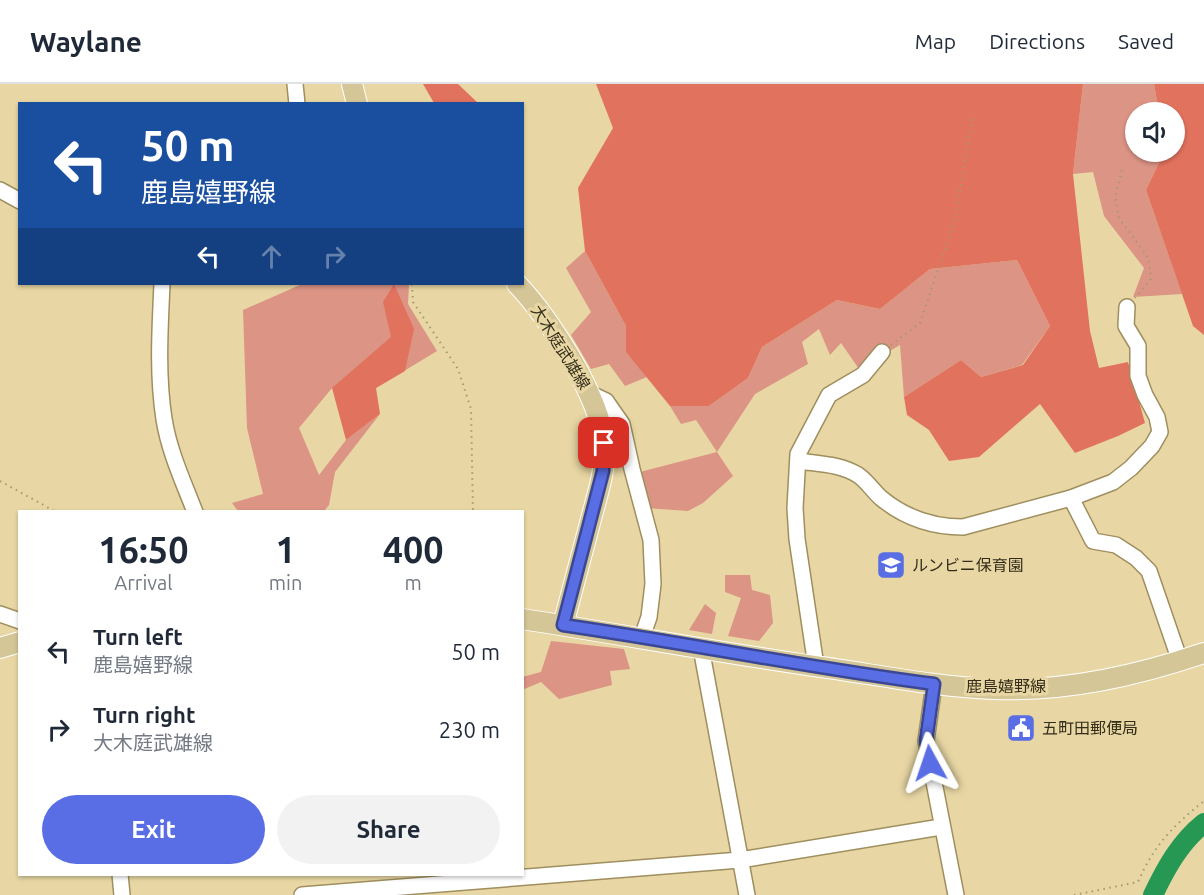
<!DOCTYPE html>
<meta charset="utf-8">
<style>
:root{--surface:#fff;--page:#f2f2f3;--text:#1f2937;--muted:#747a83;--line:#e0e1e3;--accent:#596de4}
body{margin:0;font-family:Ubuntu,"Noto Sans JP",sans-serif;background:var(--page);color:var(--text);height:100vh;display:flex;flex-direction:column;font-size:22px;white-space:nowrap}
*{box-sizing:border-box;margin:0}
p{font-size:20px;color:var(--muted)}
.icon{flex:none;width:33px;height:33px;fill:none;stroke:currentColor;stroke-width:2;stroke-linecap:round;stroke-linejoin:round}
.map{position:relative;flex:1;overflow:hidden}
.panel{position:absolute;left:18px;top:426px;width:506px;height:366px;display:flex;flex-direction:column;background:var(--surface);border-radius:0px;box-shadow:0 2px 4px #0004}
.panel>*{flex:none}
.top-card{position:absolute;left:18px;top:18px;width:506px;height:183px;border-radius:0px;box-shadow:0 2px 4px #0004;background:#1a4fa0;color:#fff;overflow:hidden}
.buttons{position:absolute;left:1125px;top:18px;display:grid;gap:12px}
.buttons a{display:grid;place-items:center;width:60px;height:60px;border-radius:50%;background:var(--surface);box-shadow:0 2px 4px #0004;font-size:30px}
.pin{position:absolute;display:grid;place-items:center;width:51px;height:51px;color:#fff;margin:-26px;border-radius:12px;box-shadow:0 3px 9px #0006}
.me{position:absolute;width:66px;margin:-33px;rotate:355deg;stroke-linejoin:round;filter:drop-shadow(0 0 4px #0008)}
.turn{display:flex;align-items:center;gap:21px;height:126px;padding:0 24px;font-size:27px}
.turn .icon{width:78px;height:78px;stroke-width:2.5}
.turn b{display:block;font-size:42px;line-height:51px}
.lanes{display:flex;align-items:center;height:57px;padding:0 24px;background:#0003;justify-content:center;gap:30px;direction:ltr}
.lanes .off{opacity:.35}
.eta{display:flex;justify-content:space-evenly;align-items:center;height:102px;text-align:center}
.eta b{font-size:36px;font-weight:700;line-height:42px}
.cta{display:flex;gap:12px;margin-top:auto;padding:12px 24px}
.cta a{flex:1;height:69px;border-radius:36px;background:var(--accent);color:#fff;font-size:24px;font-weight:700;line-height:69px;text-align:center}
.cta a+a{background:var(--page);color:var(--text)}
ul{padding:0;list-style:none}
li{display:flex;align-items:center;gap:18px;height:78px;padding:0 24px}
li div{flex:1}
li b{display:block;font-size:22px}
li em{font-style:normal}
header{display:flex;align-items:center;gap:36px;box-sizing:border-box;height:84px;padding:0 30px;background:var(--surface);border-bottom:2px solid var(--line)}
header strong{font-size:28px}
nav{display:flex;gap:33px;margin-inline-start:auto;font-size:21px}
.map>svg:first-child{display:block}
.green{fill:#dc9485}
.forest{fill:#e1725d}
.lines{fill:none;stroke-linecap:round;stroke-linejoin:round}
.river{stroke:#269854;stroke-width:20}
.minor-casing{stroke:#9f8f5e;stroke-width:18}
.major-casing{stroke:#fff;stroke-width:22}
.path{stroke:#a59871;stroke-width:2;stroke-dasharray:1.5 4.5;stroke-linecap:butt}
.minor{stroke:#fff;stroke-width:15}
.major{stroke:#d5c697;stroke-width:20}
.route-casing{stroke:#3a4794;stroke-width:15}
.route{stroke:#596de4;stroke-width:10}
.labels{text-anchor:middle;stroke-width:6;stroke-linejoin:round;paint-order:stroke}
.street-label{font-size:16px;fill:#332d19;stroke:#e8d7a4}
.poi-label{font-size:16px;fill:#332d19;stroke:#e8d7a4;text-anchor:start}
</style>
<header>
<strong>Waylane</strong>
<nav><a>Map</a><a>Directions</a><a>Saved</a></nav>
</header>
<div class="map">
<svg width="1204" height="811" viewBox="0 0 1204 811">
<rect width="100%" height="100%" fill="#e8d7a4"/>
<g class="green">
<path d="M1083 0H1154L1159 28H1136V68H1164L1146 106 1182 210 1133 213 1144 184 1104 132 1093 88 1073 90Z"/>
<path d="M585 167 626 242 627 268 647 293 625 302 609 280 591 285 571 251 591 228 566 184Z"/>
<path d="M1017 176 1050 242 1022 281 981 293 961 276 904 313 900 261 859 285 841 259 830 271 819 245 802 258 808 280 755 310 717 368 733 392 703 419 688 427 646 424 636 389 717 368 696 336 681 340 670 322H709L748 294 762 263 837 216 880 225 930 185Z"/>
<path d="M302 200H409L408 220 437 267 376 304H332L299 344 319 391 346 356 380 330 335 388 329 421 324 427H238L232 419 263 410 247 344 243 226Z"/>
<path d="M725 491H750L752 506 770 511 773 539 759 557 728 552 741 514 725 508Z"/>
<path d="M705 520 716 529 712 550 689 546Z"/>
<path d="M551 557 624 565 630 585 610 587 612 601 559 615 541 598 522 606V593L541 588Z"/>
</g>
<g class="forest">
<path d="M423 0H458L478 19H434Z"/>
<path d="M596 0H1083L1073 90 1090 247 1099 284 1128 278 1145 339 1118 352 1075 369 1040 320 979 373 949 377 929 346 907 331 904 313 961 276 981 293 1023 281 1050 242 1017 176 930 185 880 225 837 216 762 263 748 294 709 322H670L626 268V242L585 167 578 104 613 44Z"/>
<path d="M1154 0H1204V251L1193 242 1146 106 1164 68H1174V28H1159Z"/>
<path d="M394 200 414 245 405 287 376 304 380 330 346 356 332 304 391 253 383 218Z"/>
</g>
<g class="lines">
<path class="river" d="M1153 811C1166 784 1180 758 1204 739"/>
<g class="minor-casing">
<g id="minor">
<path d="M295 0 297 20"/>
<path d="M0 106 20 117"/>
<path d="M162 200C160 244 157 290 164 335 169 367 183 397 195 428"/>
<path d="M589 309 606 317 622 340 632 385 651 456 653 500 649 533 642 553"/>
<path d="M799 377C819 380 840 380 858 391 867 397 873 407 881 414 905 434 932 443 963 443L1071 414 1113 398 1131 384 1152 362 1160 348 1157 333 1145 311 1138 292V262L1126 242 1127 223"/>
<path d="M1071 414 1093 457 1116 461 1136 474 1149 487 1180 577"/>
<path d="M0 530 20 537"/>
<path d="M701 564 747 811"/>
<path d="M816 582 797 455 795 424 798 370 829 311 863 291 882 268"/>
<path d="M934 600 926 657 956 811"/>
<path d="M120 790 122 811"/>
<path d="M302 811 740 776 941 743"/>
</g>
</g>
<g class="major-casing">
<g id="major">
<path d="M352 0 357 20"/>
<path d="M517 200C549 234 599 311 604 358 607 385 596 414 590 439 581 473 572 507 563 541"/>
<path d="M522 535C619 550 716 568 814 582 874 590 933 603 994 605 1066 608 1136 592 1204 569"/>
<path d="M0 564 20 558"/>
</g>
</g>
<g class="path">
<path d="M1122 86 1115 114 1119 134 1149 175 1151 195 1135 214"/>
<path d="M412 200 413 218 458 285 471 325 473 428"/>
<path d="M891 261 920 239 955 135 973 31"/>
<path d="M0 397 56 428"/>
<path d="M1074 811 1138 798C1154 761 1173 742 1204 717"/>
</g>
<use href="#minor" class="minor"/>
<use href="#major" class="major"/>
</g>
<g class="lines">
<g class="route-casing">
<path id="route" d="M604 359 603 387 563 541C687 559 810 584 934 600L926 657 930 679"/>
</g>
<use href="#route" class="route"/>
</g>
<defs>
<g id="school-square" transform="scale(1.5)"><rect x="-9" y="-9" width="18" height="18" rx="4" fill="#596de4" stroke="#e8d7a4"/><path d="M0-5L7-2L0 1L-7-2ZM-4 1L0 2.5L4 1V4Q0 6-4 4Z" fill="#fff"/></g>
<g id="civic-square" transform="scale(1.5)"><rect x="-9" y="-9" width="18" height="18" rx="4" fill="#596de4" stroke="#e8d7a4"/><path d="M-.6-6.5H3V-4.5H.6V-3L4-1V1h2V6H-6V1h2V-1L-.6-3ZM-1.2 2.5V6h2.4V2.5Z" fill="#fff"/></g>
</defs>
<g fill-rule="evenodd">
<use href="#school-square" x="891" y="481"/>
<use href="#civic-square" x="1021" y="644"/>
</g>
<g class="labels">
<g class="street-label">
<text transform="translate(561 263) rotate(58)" y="6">大木庭武雄線</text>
<text x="1006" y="608">鹿島嬉野線</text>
</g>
<g class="poi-label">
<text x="912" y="487">ルンビニ保育園</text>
<text x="1042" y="650">五町田郵便局</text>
</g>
</g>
</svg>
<div class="buttons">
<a><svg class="icon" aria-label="sound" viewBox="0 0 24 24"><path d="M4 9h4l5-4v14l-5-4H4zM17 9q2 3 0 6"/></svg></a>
</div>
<div class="pin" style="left:604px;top:359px;background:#d93025"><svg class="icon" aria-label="arrive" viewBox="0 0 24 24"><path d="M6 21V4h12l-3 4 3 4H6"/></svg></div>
<svg class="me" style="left:930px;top:679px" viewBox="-20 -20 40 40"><path d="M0-17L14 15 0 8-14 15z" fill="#596de4" stroke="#fff" stroke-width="4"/></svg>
<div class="top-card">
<div class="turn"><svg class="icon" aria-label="left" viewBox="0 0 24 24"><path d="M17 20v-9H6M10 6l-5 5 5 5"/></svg><div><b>50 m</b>鹿島嬉野線</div></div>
<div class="lanes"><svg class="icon" aria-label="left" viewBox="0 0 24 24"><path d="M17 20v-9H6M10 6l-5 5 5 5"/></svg><svg class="icon off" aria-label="ahead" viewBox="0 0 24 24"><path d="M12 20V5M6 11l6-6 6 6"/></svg><svg class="icon off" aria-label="right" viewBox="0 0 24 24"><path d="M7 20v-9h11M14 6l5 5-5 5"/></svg></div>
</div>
<section class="panel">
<div class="eta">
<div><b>16:50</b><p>Arrival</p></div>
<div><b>1</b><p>min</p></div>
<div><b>400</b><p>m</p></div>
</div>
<ul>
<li><svg class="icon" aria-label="left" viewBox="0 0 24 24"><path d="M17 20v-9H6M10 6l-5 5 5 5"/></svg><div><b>Turn left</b><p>鹿島嬉野線</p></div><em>50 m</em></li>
<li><svg class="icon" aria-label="right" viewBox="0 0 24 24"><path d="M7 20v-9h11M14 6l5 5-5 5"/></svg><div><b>Turn right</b><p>大木庭武雄線</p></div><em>230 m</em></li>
</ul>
<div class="cta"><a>Exit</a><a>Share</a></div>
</section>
</div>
